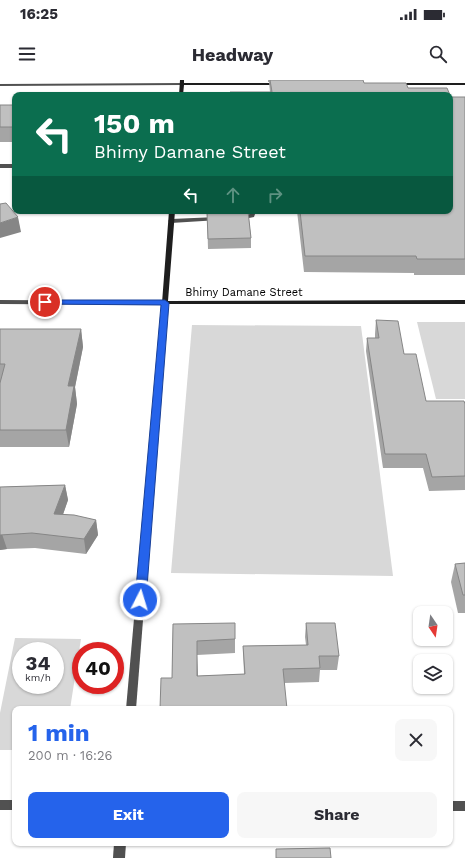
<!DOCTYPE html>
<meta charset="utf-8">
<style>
:root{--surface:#fff;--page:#f7f7f7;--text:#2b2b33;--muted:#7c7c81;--accent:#2563eb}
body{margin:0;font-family:"Work Sans",sans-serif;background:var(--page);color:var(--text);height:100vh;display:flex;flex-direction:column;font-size:15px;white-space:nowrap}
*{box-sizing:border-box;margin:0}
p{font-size:13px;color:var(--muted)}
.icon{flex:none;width:22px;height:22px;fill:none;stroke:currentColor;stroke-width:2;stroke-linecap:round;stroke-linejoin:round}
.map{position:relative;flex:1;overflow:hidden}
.side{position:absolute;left:12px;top:626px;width:441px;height:140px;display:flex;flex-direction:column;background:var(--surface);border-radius:8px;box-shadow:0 1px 3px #0004}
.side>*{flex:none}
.hud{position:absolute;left:12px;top:12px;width:441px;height:122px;border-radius:8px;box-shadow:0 1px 3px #0004;background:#0b6e4f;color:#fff;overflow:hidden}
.needle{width:26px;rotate:167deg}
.buttons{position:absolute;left:413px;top:526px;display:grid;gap:8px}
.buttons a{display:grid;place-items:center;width:40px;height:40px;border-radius:8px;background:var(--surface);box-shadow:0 1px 3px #0004;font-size:20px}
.speed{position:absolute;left:12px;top:562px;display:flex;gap:8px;font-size:20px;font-weight:700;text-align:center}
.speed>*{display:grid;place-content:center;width:52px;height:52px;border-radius:50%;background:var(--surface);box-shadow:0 1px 3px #0004;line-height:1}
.speed small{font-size:10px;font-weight:400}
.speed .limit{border:6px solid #d22;background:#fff;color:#111}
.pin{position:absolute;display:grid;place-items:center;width:34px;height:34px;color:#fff;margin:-17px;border:2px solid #fff;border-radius:50%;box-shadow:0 1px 4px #0007}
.me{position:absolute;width:44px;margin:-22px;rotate:5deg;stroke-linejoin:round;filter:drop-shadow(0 0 3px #0008)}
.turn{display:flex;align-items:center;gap:14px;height:84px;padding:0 16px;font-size:18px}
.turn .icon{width:52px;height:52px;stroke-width:2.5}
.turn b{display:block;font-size:28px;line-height:34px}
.lanes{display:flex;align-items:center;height:38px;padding:0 16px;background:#0003;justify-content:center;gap:20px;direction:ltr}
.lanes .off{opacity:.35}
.round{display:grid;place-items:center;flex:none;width:42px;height:42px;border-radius:8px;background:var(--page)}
.summary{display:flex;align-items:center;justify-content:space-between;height:68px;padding:0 16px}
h1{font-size:24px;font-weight:700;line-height:30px;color:var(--accent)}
.button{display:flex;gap:8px;margin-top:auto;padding:8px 16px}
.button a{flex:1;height:46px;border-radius:8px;background:var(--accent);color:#fff;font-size:16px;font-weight:700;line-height:46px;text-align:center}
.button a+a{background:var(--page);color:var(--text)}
.status{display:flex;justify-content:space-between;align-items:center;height:28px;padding:0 20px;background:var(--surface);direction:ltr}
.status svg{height:11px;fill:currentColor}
header{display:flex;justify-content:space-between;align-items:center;height:52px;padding:0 16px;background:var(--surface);font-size:18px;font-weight:700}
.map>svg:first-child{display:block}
.green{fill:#d8d8d8;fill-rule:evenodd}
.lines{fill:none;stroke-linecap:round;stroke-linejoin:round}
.service{fill:#515151;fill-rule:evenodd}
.minor{fill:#515151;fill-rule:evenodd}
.tertiary{fill:#515151;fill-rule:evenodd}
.secondary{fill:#1e1e1e;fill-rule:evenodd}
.wall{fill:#a5a5a5}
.shaded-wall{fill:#868686}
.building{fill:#c0c0c0;stroke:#868686}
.route{fill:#2563eb;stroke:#184099}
.labels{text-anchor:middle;stroke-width:3;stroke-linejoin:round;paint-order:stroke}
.street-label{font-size:11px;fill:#000;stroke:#fff}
</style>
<div class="status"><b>16:25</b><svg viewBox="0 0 49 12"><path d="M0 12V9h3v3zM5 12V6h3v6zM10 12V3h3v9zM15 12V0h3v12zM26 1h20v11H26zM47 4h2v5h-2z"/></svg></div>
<header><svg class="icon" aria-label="menu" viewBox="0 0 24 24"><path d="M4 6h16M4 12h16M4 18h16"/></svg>Headway<svg class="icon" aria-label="search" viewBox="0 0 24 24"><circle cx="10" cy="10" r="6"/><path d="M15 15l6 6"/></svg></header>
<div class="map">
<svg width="465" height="778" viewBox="0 0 465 778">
<rect width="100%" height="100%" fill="#fff"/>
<g class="green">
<path d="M417 242H465V319H436Z"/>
<path d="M192 245 361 246 393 496 171 493Z"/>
<path d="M15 558 81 559 70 629H15V670H0V633ZM21 571H55V605H21Z"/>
</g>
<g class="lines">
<g class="service">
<rect x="0" y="84" width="15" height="4"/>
<path d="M250 131H256L254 137 239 140 236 138 249 135Z"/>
<path d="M217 137 219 138V140L171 143 168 141 171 139Z"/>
</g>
<g class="minor">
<path d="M0 220 165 221 168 223 165 225 0 224Z"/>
<rect x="0" y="720" width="15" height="10"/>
<rect x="450" y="721" width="15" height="10"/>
</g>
<g class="tertiary">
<path d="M184 3V5H182L0 6V4Z"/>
<path d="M165 221 168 223 136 629H126L162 223Z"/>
<path d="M114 763H126L125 778H113Z"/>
</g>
<g class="secondary">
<path d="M180 0H184V3H279L281 4 279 5H184L183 15H179Z"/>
<path d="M397 3H465V5H395V4Z"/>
<path d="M169 131H175L168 221 465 220V224H163L162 223Z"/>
</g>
</g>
<g class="wall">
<path d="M268 0H363L270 12 269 2H268Z"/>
<path d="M450 17H465V195H414V193L304 192 297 131H292H450Z"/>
<rect x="0" y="25" width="15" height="37"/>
<path d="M207 131H248L251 158V168L208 169Z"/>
<path d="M376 240 404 274 426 321 465 324V410L429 411 423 388H383L366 271 367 258H375V254Z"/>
<path d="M0 249H81L83 267 75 307 77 324 69 367H0Z"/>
<path d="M65 405 68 420 63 434 96 440 98 455 86 474 35 468 7 469 0 470V407Z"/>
<path d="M465 483V533H458L451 502 455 484Z"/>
<path d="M306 543 339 576 337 590H320L319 602 284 603 172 598 173 544 235 559V573L197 575 198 596 244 594 243 566 306 565 305 557Z"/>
</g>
<g class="shaded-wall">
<path d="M18 137 21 152 0 158V143Z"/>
<path d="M81 249 83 267 75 307 77 324 69 367 66 350 68 306Z"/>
<path d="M65 405 68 420 58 449 54 434Z"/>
<path d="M96 440 98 455 86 474 84 459Z"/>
<path d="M2 454 7 469 0 470V455Z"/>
<path d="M197 561V575L198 609 197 596Z"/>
</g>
<g class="building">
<path d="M270 0H363L364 3H406L408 8H447L450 15H230V12H272Z"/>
<path d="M450 16V17H465V179H417L416 176H305L300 131H450Z"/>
<path d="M0 25H15L14 30H15V47H0Z"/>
<path d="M6 123 18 137 0 143V124Z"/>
<path d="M243 131H248L251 158 208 159 207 133Z"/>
<path d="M376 240 398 241 404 274H416L426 321H464L465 324V396L432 397 426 374H385L367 258H379Z"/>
<path d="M0 249H81L68 306H74L66 350H0V303L5 284H0Z"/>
<path d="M65 405 54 434 74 435 96 440 84 459 32 453 0 455V407Z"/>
<path d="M465 483V515H463L455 484Z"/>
<path d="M235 543V559L197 561V596L245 594 243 566 308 565 306 543H335L339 576H319L320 588 283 589 287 629H160L161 598H172L173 544Z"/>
<path d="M330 768 331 778H276V769Z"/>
</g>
<path class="route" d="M45 220H165L169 223 146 520 144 523 140 524 137 523 135 520 161 225 42 224 41 222Z"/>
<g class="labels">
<g class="street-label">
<text x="244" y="216">Bhimy Damane Street</text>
</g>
</g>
</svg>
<div class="buttons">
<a><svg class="needle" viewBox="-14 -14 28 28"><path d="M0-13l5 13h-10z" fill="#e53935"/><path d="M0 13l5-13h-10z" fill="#7c7c81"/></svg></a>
<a><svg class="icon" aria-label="layers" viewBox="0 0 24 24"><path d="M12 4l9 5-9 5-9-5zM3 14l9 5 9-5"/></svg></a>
</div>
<div class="speed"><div>34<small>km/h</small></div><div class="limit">40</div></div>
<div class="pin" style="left:45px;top:222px;background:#d93025"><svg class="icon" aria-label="arrive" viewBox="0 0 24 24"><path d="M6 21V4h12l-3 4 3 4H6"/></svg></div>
<svg class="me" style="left:140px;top:520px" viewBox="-20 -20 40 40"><circle r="17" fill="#2563eb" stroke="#fff" stroke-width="3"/><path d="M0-11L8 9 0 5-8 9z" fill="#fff"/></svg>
<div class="hud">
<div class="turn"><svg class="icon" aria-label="left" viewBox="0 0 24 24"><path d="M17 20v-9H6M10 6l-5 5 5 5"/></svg><div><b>150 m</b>Bhimy Damane Street</div></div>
<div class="lanes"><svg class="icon" aria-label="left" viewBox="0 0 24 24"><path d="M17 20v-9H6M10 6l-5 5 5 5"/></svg><svg class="icon off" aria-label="ahead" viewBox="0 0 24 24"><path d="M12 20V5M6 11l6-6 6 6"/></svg><svg class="icon off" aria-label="right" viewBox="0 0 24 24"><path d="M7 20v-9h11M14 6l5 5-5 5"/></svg></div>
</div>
<section class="side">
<div class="summary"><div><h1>1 min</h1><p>200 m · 16:26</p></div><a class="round"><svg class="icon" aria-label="close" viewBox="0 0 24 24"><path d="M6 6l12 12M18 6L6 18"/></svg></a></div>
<div class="button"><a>Exit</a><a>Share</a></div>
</section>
</div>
